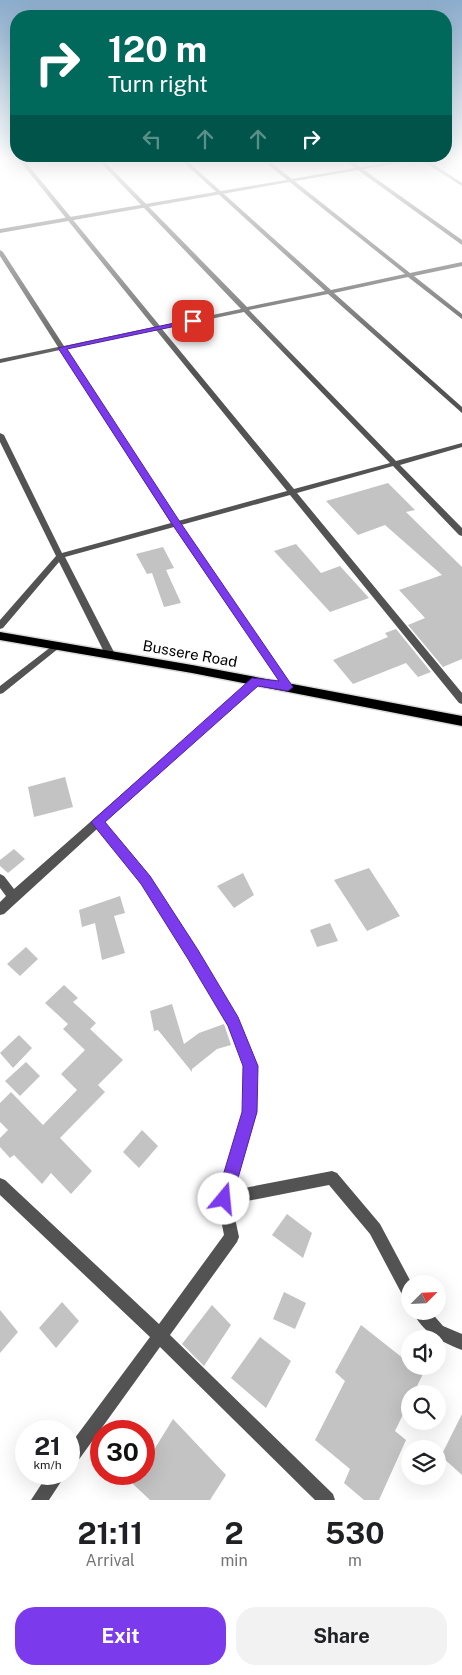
<!DOCTYPE html>
<style>
:root{--surface:#fff;--page:#f2f2f2;--text:#202124;--muted:#757577;--accent:#7c3aed}
body{margin:0;font-family:"Public Sans",sans-serif;background:var(--page);color:var(--text);height:100vh;display:flex;flex-direction:column;font-size:19px;white-space:nowrap}
*{box-sizing:border-box;margin:0}
p{font-size:16px;color:var(--muted)}
.icon{flex:none;width:28px;height:28px;fill:none;stroke:currentColor;stroke-width:2;stroke-linecap:round;stroke-linejoin:round}
.map{position:relative;height:1500px;overflow:hidden}
.drawer{display:flex;flex-direction:column;background:var(--surface);flex:1}
.drawer>*{flex:none}
.hud{position:absolute;left:10px;top:10px;width:442px;height:152px;border-radius:20px;box-shadow:0 5px 20px #0002;background:#00695c;color:#fff;overflow:hidden}
.needle{width:32px;rotate:66deg}
.fabs{position:absolute;left:401px;top:1275px;display:grid;gap:10px}
.fabs a{display:grid;place-items:center;width:45px;height:45px;border-radius:50%;background:var(--surface);box-shadow:0 5px 20px #0002;font-size:25px}
.speed{position:absolute;left:15px;top:1420px;display:flex;gap:10px;font-size:25px;font-weight:700;text-align:center}
.speed>*{display:grid;place-content:center;width:65px;height:65px;border-radius:50%;background:var(--surface);box-shadow:0 5px 20px #0002;line-height:1}
.speed small{font-size:12px;font-weight:400}
.speed .limit{border:8px solid #d22;background:#fff;color:#111}
.pin{position:absolute;display:grid;place-items:center;width:42px;height:42px;color:#fff;margin:-21px;border-radius:10px;box-shadow:0 2px 8px #0006}
.me{position:absolute;width:55px;margin:-28px;rotate:17deg;stroke-linejoin:round;filter:drop-shadow(0 0 4px #0008)}
.turn{display:flex;align-items:center;gap:18px;height:105px;padding:0 15px;font-size:22px}
.turn .icon{width:65px;height:65px;stroke-width:2.5}
.turn b{display:block;font-size:35px;line-height:42px}
.lanes{display:flex;align-items:center;height:48px;padding:0 15px;background:#0003;justify-content:center;gap:25px;direction:ltr}
.lanes .off{opacity:.35}
.eta{display:flex;justify-content:space-evenly;align-items:center;height:85px;text-align:center}
.eta b{font-size:30px;font-weight:700;line-height:35px}
.cta{display:flex;gap:10px;margin-top:auto;padding:10px 15px}
.cta a{flex:1;height:58px;border-radius:20px;background:var(--accent);color:#fff;font-size:20px;font-weight:700;line-height:58px;text-align:center}
.cta a+a{background:var(--page);color:var(--text)}
.map>svg:first-child{display:block}
.building{fill:#c3c3c3}
.lines{fill:none;stroke-linecap:round;stroke-linejoin:round}
.primary-casing{stroke:#dbdbdb;stroke-width:3}
.minor{fill:#535353;fill-rule:evenodd}
.tertiary{fill:#535353;fill-rule:evenodd}
.primary{fill:#000;fill-rule:evenodd}
.route{fill:#7c3aed;stroke:#51269a}
.labels{text-anchor:middle;stroke-width:4;stroke-linejoin:round;paint-order:stroke}
.street-label{font-size:15px;fill:#000;stroke:#fff}
</style>
<div class="map">
<svg width="462" height="1500" viewBox="0 0 462 1500">
<rect width="100%" height="100%" fill="#fff"/>
<g class="building">
<path d="M388 483 415 510 406 512 462 567V659L443 667 408 625 425 618 399 590 442 575 385 525 358 535 326 501Z"/>
<path d="M296 544 321 573 340 566 369 598 330 612 274 551Z"/>
<path d="M163 547 174 568 166 570 181 603 164 607 152 573 147 574 136 554Z"/>
<path d="M396 629 431 672 418 677 406 663 353 684 333 660 388 637 385 633Z"/>
<path d="M65 777 73 807 34 817 28 787Z"/>
<path d="M14 849 25 859 8 873 0 866V860Z"/>
<path d="M369 868 400 916 367 931 334 880Z"/>
<path d="M243 873 254 895 234 908 217 886Z"/>
<path d="M120 896 125 913 114 916 125 953 102 960 95 923 82 927 79 910Z"/>
<path d="M330 923 338 941 317 947 310 930Z"/>
<path d="M26 947 38 959 20 976 7 964Z"/>
<path d="M64 985 78 998 73 1002 96 1023 90 1029 123 1060 98 1085 105 1092 60 1138 92 1171 71 1194 51 1173 42 1184 14 1155 10 1158 0 1147V1138L8 1130 0 1122V1103L11 1092 43 1125 77 1090 61 1074 85 1050 63 1029 68 1024 45 1003Z"/>
<path d="M172 1004 184 1044 199 1033 224 1024 231 1045 217 1049 192 1069V1072L158 1030 154 1031 150 1011Z"/>
<path d="M19 1035 32 1048 13 1068 0 1053Z"/>
<path d="M26 1062 40 1076 20 1096 5 1081Z"/>
<path d="M142 1130 158 1146 139 1168 123 1152Z"/>
<path d="M287 1214 312 1233 303 1258 272 1235Z"/>
<path d="M284 1292 306 1303 295 1329 273 1319Z"/>
<path d="M62 1302 79 1321 56 1348 39 1328Z"/>
<path d="M212 1305 231 1325 204 1366 182 1344Z"/>
<path d="M0 1310 18 1332 0 1353Z"/>
<path d="M361 1325 423 1374 413 1394H410V1400L395 1431 406 1440 379 1500H364L344 1483 350 1469 315 1440 345 1381 335 1372Z"/>
<path d="M260 1337 291 1361 266 1408 231 1378Z"/>
<path d="M462 1414V1475L441 1456Z"/>
<path d="M173 1419 226 1475 210 1500H150L133 1484 139 1474H144V1466Z"/>
</g>
<g class="lines">
<g class="primary-casing">
<path id="primary" d="M0 632 192 665 462 716V726L192 673 0 640Z"/>
</g>
<g class="minor">
<path d="M19 160H24L160 326 241 309 98 160H103L247 307 325 291 181 160H186L331 290 405 274 262 160H268L410 273 462 262V266L414 276 462 314V319L408 277 334 293 462 407V413L328 294 249 310 396 461 462 443V447L400 465 462 528V536L459 535 393 466 297 493 462 693V704L459 703 290 495 181 525 291 685 293 687 291 689H285L174 527 65 557 116 656 114 658 111 659 106 656 59 562 3 628 0 629V620L56 556 0 442V433L4 435 62 553 171 523 60 350 0 363V359L58 347 0 256V250L3 252 64 346 154 327ZM244 312 390 463 294 489 162 329ZM156 330 287 491 178 521 66 349Z"/>
<path d="M344 160H350L462 240V245Z"/>
<path d="M421 160H427L462 183V186Z"/>
<path d="M56 643 59 644 61 646 59 648 3 693 0 694V686Z"/>
<path d="M256 678 261 681 259 683 104 823 149 877 197 951 237 1018 256 1066 257 1112 234 1190 332 1171 337 1173 380 1224 412 1284H410V1302L405 1300 370 1234 329 1185 232 1204 239 1237 237 1242 170 1335 333 1494 335 1500H315L160 1347 75 1465 69 1467V1446L150 1337 0 1195V1178L5 1180 159 1324 224 1235 217 1199 243 1112 244 1066 228 1025 189 959 141 883 97 829 4 914 0 915V902L6 896 0 888V874L4 876 14 889 253 679Z"/>
<path d="M413 1311H430L443 1326 462 1334V1350C442 1342 421 1332 413 1311Z"/>
<path d="M48 1474H66L49 1500H31Z"/>
</g>
<path class="tertiary" d="M402 160H415L0 233V229Z"/>
<use href="#primary" class="primary"/>
</g>
<linearGradient id="sky" x2="0" y2="1"><stop stop-color="#8baccc"/><stop offset="0.43" stop-color="#fff"/><stop offset="1" stop-color="#fff" stop-opacity="0"/></linearGradient>
<rect width="462" height="371" fill="url(#sky)"/>
<path class="route" d="M193 319 195 322 67 349 180 522 293 687 288 691 258 686 105 822 150 876 198 950 238 1017 258 1066 257 1112 232 1199 229 1204 224 1207 218 1204 216 1199 242 1112 243 1066 228 1026 188 959 141 884 91 822 252 678 279 681 172 524 58 348Z"/>
<g class="labels">
<g class="street-label">
<text transform="translate(190 654) rotate(10)" y="5">Bussere Road</text>
</g>
</g>
</svg>
<div class="fabs">
<a><svg class="needle" viewBox="-14 -14 28 28"><path d="M0-13l5 13h-10z" fill="#e53935"/><path d="M0 13l5-13h-10z" fill="#757577"/></svg></a>
<a><svg class="icon" aria-label="sound" viewBox="0 0 24 24"><path d="M4 9h4l5-4v14l-5-4H4zM17 9q2 3 0 6"/></svg></a>
<a><svg class="icon" aria-label="search" viewBox="0 0 24 24"><circle cx="10" cy="10" r="6"/><path d="M15 15l6 6"/></svg></a>
<a><svg class="icon" aria-label="layers" viewBox="0 0 24 24"><path d="M12 4l9 5-9 5-9-5zM3 14l9 5 9-5"/></svg></a>
</div>
<div class="speed"><div>21<small>km/h</small></div><div class="limit">30</div></div>
<div class="pin" style="left:193px;top:321px;background:#d93025"><svg class="icon" aria-label="arrive" viewBox="0 0 24 24"><path d="M6 21V4h12l-3 4 3 4H6"/></svg></div>
<svg class="me" style="left:224px;top:1199px" viewBox="-20 -20 40 40"><circle r="19" fill="#fff"/><path d="M0-13L10 11 0 6-10 11z" fill="#7c3aed"/></svg>
<div class="hud">
<div class="turn"><svg class="icon" aria-label="right" viewBox="0 0 24 24"><path d="M7 20v-9h11M14 6l5 5-5 5"/></svg><div><b>120 m</b>Turn right</div></div>
<div class="lanes"><svg class="icon off" aria-label="left" viewBox="0 0 24 24"><path d="M17 20v-9H6M10 6l-5 5 5 5"/></svg><svg class="icon off" aria-label="ahead" viewBox="0 0 24 24"><path d="M12 20V5M6 11l6-6 6 6"/></svg><svg class="icon off" aria-label="ahead" viewBox="0 0 24 24"><path d="M12 20V5M6 11l6-6 6 6"/></svg><svg class="icon" aria-label="right" viewBox="0 0 24 24"><path d="M7 20v-9h11M14 6l5 5-5 5"/></svg></div>
</div>
</div>
<section class="drawer">
<div class="eta">
<div><b>21:11</b><p>Arrival</p></div>
<div><b>2</b><p>min</p></div>
<div><b>530</b><p>m</p></div>
</div>
<div class="cta"><a>Exit</a><a>Share</a></div>
</section>
